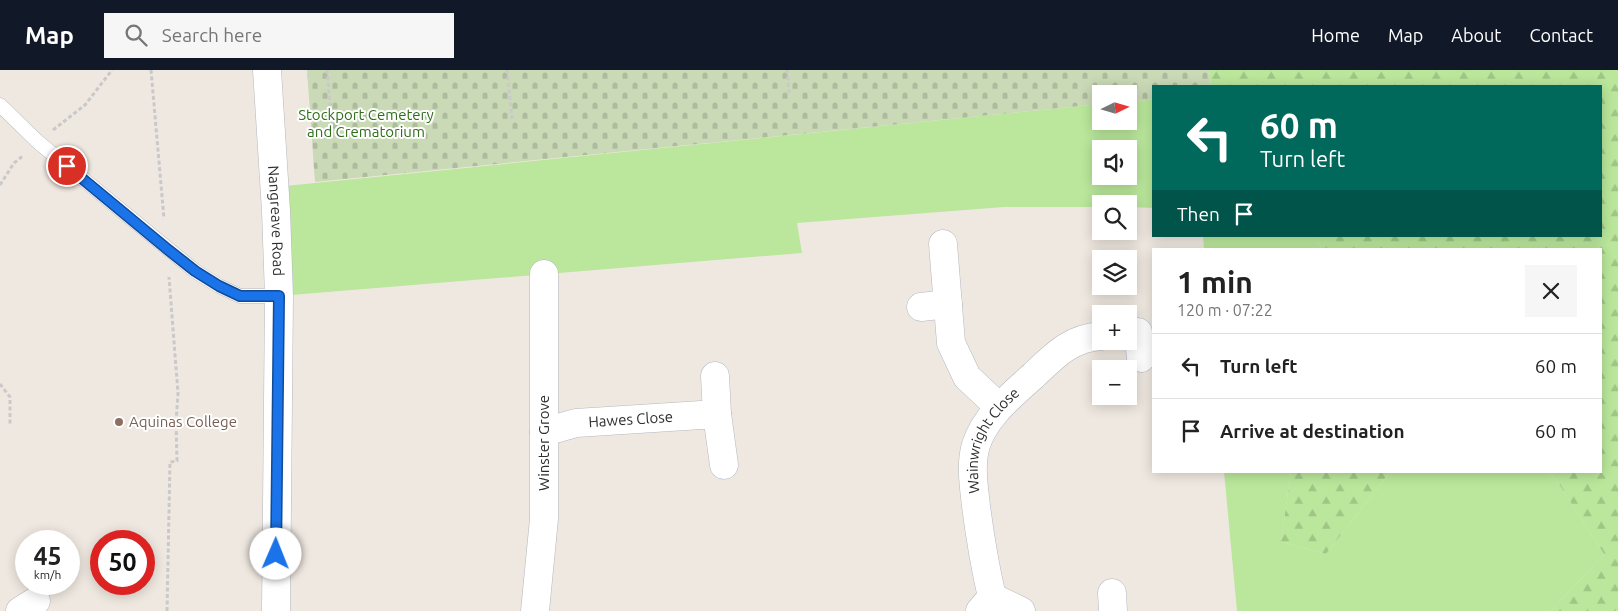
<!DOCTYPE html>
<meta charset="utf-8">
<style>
:root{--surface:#fff;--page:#f6f6f6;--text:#222;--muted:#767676;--line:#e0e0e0;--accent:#111827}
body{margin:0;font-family:Ubuntu,sans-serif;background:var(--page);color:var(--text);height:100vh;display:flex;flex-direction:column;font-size:19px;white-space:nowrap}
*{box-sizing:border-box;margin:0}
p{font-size:16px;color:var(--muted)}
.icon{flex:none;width:28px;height:28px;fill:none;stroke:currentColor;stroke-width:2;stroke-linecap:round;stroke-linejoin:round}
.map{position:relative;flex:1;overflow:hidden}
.sheet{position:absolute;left:1152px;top:178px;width:450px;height:225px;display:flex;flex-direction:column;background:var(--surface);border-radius:0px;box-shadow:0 2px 12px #0003}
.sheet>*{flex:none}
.top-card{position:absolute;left:1152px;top:15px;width:450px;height:152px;border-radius:0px;box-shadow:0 2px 12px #0003;background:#00695c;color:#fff;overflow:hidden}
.needle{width:32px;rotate:85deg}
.buttons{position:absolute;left:1092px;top:15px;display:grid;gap:10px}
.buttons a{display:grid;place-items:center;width:45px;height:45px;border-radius:0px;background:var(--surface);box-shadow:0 2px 12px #0003;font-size:25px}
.speed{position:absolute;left:15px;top:460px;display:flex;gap:10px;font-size:25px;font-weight:700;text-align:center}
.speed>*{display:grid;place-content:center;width:65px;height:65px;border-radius:50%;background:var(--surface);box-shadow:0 2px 12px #0003;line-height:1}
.speed small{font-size:12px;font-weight:400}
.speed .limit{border:8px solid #d22;background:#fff;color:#111}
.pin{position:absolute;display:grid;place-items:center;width:42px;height:42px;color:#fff;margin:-21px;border:2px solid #fff;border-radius:50%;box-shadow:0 1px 5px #0007}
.me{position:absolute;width:55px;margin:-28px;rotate:1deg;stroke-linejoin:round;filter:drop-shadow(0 0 4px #0008)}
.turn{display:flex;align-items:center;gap:18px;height:105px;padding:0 25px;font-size:22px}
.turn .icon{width:65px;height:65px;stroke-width:2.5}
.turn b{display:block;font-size:35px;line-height:42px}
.then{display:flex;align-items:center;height:48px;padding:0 25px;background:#0003;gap:10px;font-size:19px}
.round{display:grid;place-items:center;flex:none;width:52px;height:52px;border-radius:0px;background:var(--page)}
.head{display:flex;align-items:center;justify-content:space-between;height:85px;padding:0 25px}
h1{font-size:30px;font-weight:700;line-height:38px}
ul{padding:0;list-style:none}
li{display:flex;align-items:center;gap:15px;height:65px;padding:0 25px;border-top:1px solid var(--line)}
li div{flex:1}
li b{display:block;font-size:19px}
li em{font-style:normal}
header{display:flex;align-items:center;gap:30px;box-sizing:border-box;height:70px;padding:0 25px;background:var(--accent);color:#fff}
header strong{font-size:24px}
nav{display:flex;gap:28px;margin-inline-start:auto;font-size:18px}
.search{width:350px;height:45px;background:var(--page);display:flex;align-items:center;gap:12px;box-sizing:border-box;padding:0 18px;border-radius:0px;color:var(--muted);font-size:19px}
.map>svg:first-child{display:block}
.grass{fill:#bae79b;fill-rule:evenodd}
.forest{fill:url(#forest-firs)}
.cemetery{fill:url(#cemetery-stones)}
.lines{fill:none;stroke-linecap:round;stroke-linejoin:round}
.service-casing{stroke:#b4b7c1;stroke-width:15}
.minor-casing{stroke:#b4b7c1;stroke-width:29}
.secondary-casing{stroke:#b4b7c1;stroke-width:29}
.path{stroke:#c9c9c9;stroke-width:3;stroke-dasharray:4 2.5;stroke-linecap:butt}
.service{stroke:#fff;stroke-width:14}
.minor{stroke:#fff;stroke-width:28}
.secondary{stroke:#fff;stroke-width:28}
.route-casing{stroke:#114b97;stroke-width:12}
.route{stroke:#1a73e8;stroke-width:9}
.education-dot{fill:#8d6e63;stroke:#fff;stroke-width:2}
.labels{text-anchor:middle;stroke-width:4;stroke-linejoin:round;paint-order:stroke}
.park-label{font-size:15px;fill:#306f19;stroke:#fff}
.street-label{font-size:15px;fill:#2e2e2e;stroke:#fff}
.education-label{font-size:15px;fill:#785e54;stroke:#fff;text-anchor:start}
</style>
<header>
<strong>Map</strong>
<div class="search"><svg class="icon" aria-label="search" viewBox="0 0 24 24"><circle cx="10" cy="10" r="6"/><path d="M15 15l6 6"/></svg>Search here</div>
<nav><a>Home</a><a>Map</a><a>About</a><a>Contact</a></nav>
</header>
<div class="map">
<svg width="1618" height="541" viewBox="0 0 1618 541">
<defs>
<pattern id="forest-firs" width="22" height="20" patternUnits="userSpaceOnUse" patternTransform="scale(1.25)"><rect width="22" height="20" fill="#bae79b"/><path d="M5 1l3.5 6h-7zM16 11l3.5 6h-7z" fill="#a0c686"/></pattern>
<pattern id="cemetery-stones" width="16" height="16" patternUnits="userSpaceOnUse" patternTransform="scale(1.25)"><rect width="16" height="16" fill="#cadab7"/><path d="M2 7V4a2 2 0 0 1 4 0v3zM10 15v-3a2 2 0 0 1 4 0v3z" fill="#aebb9e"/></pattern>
</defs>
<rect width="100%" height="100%" fill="#efe8e0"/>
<g class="grass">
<path d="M1154 29V138L1129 137V134H1101V137H1004L797 153 802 183 279 226 275 117 1101 34V51H1129V32ZM1101 79H1129V106H1101Z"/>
<path d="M1203 166H1314L1322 179H1204Z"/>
<path d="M1224 401H1291L1281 472 1326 484 1391 401H1547L1557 411 1604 484 1551 541H1237Z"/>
</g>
<g class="forest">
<path d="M1209 0H1618V541H1551L1604 484 1557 411 1547 401H1601V179H1322L1314 166H1601V16H1211Z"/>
<path d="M1291 401H1391L1326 484 1281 472Z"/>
</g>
<path class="cemetery" d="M307 0H1209L1211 16H1154V29L1129 32V24H1101V34L315 112Z"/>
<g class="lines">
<g class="service-casing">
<path id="service" d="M0 35 38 72 195 201 219 216 240 226H279"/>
</g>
<g class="minor-casing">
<g id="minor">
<path d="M943 174 951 273 967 307 999 337"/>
<path d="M921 237 948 234"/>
<path d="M1138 262 1141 288"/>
<path d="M715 306 717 344"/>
<path id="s1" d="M544 362 576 353 717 344 724 395"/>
<path d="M1112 523 1113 541"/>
<path id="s2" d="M992 527C985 497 980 467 976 436 974 417 970 394 976 375 985 346 1012 325 1034 305 1055 285 1071 268 1101 266"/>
<path d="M20 541 36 531"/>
<path d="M535 541 544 449V204"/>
<path d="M980 541 992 527 1021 541"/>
</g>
</g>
<g class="secondary-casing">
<g id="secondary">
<path id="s3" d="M267 0 276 141 279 226 276 541"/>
</g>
</g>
<g class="path">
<path d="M151 0 164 149"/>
<path d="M327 0 333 67"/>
<path d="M507 0 512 49"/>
<path d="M787 0 789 23"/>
<path d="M53 60 85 35 112 0"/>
<path d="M0 115 14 93 24 85"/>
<path d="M0 314 10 327V354"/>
<path d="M167 541 170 392 177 391 176 353 178 323 169 207"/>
</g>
<use href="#service" class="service"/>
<use href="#minor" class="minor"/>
<use href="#secondary" class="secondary"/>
</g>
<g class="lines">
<g class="route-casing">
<path id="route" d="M67 96 166 178 195 201 219 216 240 226H279L276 484"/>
</g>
<use href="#route" class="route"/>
</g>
<circle class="education-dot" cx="119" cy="352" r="5"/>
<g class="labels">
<g class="park-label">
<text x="366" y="50">Stockport Cemetery<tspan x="366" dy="17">and Crematorium</tspan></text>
</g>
<g class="street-label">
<text dy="5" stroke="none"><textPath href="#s3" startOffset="151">Nangreave Road</textPath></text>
<text dy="5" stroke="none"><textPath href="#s1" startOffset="88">Hawes Close</textPath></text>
<text transform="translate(544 373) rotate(-90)" y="5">Winster Grove</text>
<text dy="5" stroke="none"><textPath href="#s2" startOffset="164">Wainwright Close</textPath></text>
</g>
<g class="education-label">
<text x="129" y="357">Aquinas College</text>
</g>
</g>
</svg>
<div class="buttons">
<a><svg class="needle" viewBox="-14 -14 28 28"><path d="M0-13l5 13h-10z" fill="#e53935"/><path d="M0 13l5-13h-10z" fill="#767676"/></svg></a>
<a><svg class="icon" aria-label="sound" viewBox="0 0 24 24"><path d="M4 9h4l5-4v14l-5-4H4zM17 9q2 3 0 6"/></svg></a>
<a><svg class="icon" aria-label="search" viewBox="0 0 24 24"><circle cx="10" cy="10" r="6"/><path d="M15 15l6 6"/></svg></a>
<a><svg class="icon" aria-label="layers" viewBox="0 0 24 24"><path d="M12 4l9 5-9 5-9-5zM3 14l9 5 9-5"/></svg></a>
<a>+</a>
<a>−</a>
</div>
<div class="speed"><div>45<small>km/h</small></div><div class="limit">50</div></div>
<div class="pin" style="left:67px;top:96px;background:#d93025"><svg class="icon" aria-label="arrive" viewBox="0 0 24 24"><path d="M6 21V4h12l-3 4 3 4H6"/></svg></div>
<svg class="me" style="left:276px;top:484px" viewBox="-20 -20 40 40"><circle r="19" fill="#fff"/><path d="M0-13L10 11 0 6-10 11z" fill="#1a73e8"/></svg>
<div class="top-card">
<div class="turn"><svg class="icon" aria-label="left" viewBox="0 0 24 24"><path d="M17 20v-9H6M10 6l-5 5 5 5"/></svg><div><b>60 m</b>Turn left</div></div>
<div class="then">Then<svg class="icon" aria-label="arrive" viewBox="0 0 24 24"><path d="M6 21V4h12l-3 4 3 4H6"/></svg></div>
</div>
<section class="sheet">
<div class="head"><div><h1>1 min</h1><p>120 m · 07:22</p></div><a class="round"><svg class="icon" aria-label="close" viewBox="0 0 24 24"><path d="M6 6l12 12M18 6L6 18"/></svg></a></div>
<ul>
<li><svg class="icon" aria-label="left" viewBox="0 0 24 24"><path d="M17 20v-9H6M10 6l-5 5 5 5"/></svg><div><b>Turn left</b></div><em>60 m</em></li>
<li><svg class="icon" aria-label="arrive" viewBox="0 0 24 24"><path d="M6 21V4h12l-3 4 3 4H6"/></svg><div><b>Arrive at destination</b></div><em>60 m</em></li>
</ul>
</section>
</div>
